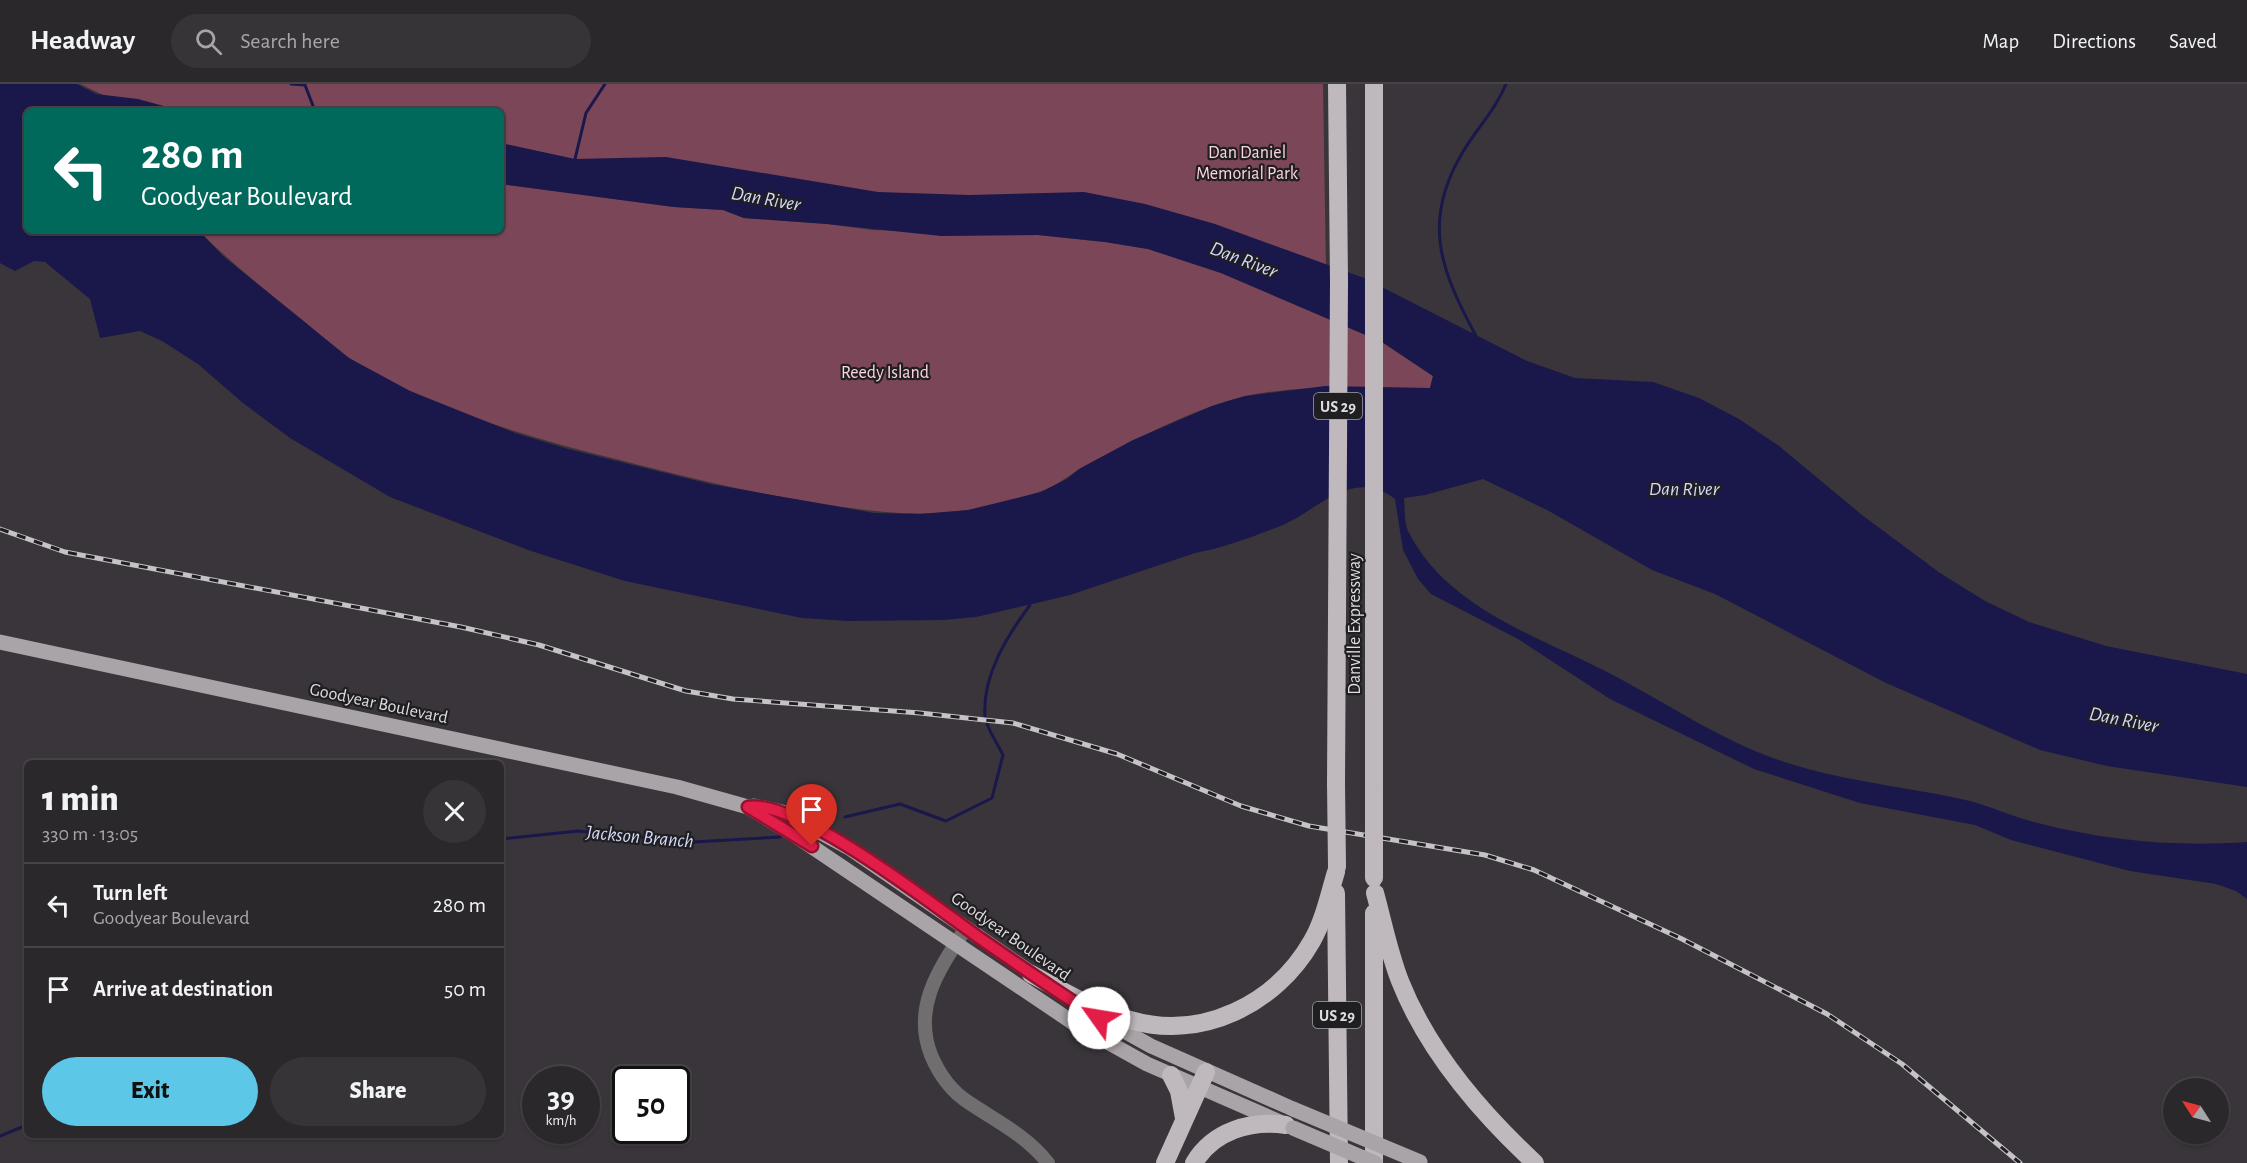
<!DOCTYPE html>
<meta charset="utf-8">
<style>
:root{--surface:#2b282c;--page:#373438;--text:#f1f3f6;--muted:#a6a6a9;--line:#474448;--accent:#5cc7e7}
body{margin:0;font-family:"Alegreya Sans",sans-serif;background:var(--page);color:var(--text);height:100vh;display:flex;flex-direction:column;font-size:22px;white-space:nowrap}
*{box-sizing:border-box;margin:0}
p{font-size:20px;color:var(--muted)}
.icon{flex:none;width:33px;height:33px;fill:none;stroke:currentColor;stroke-width:2;stroke-linecap:round;stroke-linejoin:round}
.map{position:relative;flex:1;overflow:hidden}
.details{position:absolute;left:24px;top:676px;width:480px;height:378px;display:flex;flex-direction:column;background:var(--surface);border-radius:9px;box-shadow:0 2px 4px #0004,0 0 0 2px var(--line)}
.details>*{flex:none}
.guide{position:absolute;left:24px;top:24px;width:480px;height:126px;border-radius:9px;box-shadow:0 2px 4px #0004,0 0 0 2px var(--line);background:#00695c;color:#fff;overflow:hidden}
.needle{width:39px;rotate:306deg}
.fabs{position:absolute;left:2163px;top:994px;display:grid;gap:12px}
.fabs a{display:grid;place-items:center;width:66px;height:66px;border-radius:50%;background:var(--surface);box-shadow:0 2px 4px #0004,0 0 0 2px var(--line);font-size:30px}
.speed{position:absolute;left:522px;top:982px;display:flex;gap:12px;font-size:30px;font-weight:700;text-align:center}
.speed>*{display:grid;place-content:center;width:78px;height:78px;border-radius:50%;background:var(--surface);box-shadow:0 2px 4px #0004,0 0 0 2px var(--line);line-height:1}
.speed small{font-size:15px;font-weight:400}
.speed .limit{border:3px solid #111;border-radius:9px;background:#fff;color:#111}
.pin{position:absolute;display:grid;place-items:center;width:51px;height:51px;color:#fff;margin:-62px -26px;border-radius:50% 50% 50% 0;rotate:-45deg;box-shadow:0 0 6px #0007}
.pin .icon{rotate:45deg}
.me{position:absolute;width:66px;margin:-33px;rotate:302deg;stroke-linejoin:round;filter:drop-shadow(0 0 4px #0008)}
.turn{display:flex;align-items:center;gap:21px;height:126px;padding:0 18px;font-size:27px}
.turn .icon{width:78px;height:78px;stroke-width:2.5}
.turn b{display:block;font-size:42px;line-height:51px}
.round{display:grid;place-items:center;flex:none;width:63px;height:63px;border-radius:32px;background:var(--page)}
.overview{display:flex;align-items:center;justify-content:space-between;height:102px;padding:0 18px}
h1{font-size:36px;font-weight:800;line-height:45px}
.action{display:flex;gap:12px;margin-top:auto;padding:12px 18px}
.action a{flex:1;height:69px;border-radius:36px;background:var(--accent);color:#111;font-size:24px;font-weight:800;line-height:69px;text-align:center}
.action a+a{background:var(--page);color:var(--text)}
ul{padding:0;list-style:none}
li{display:flex;align-items:center;gap:18px;height:84px;padding:0 18px;border-top:2px solid var(--line)}
li div{flex:1}
li b{display:block;font-size:22px}
li em{font-style:normal}
header{display:flex;align-items:center;gap:36px;box-sizing:border-box;height:84px;padding:0 30px;background:var(--surface);border-bottom:2px solid var(--line)}
header strong{font-size:28px}
nav{display:flex;gap:33px;margin-inline-start:auto;font-size:21px}
.search{width:420px;height:54px;background:var(--page);display:flex;align-items:center;gap:15px;box-sizing:border-box;padding:0 21px;border-radius:33px;color:var(--muted);font-size:22px}
.map>svg:first-child{display:block}
.green{fill:#7b4657}
.water{fill:#1a174b}
.lines{fill:none;stroke-linecap:round;stroke-linejoin:round}
.stream{stroke:#1a174b;stroke-width:3}
.minor{stroke:#716e70;stroke-width:14}
.major{stroke:#a9a4a7;stroke-width:15}
.highway{stroke:#bfb9bd;stroke-width:18}
.rail-casing{stroke:#c6c3c6;stroke-width:5}
.rail{stroke:#1f1e20;stroke-width:3;stroke-dasharray:9;stroke-linecap:butt}
.major-bridge{stroke:#a9a4a7;stroke-width:15}
.highway-bridge{stroke:#bfb9bd;stroke-width:18}
.route-casing{stroke:#92132f;stroke-width:15}
.route{stroke:#e11d48;stroke-width:10}
.labels{text-anchor:middle;stroke-width:4.5;stroke-linejoin:round;paint-order:stroke}
.shield{fill:#1f1e20;stroke:#a5a3a6;stroke-width:1.5}
.shield-label{font-size:16px;font-weight:bold;fill:#dfdcdf}
.park-label{font-size:18px;fill:#fdd3df;stroke:#1f1e20}
.street-label{font-size:18px;fill:#dfdcdf;stroke:#1f1e20}
.water-label{font-size:20px;font-style:italic;fill:#d3d7fb;stroke:#1f1e20}
</style>
<header>
<strong>Headway</strong>
<div class="search"><svg class="icon" aria-label="search" viewBox="0 0 24 24"><circle cx="10" cy="10" r="6"/><path d="M15 15l6 6"/></svg>Search here</div>
<nav><a>Map</a><a>Directions</a><a>Saved</a></nav>
</header>
<div class="map">
<svg width="2247" height="1079" viewBox="0 0 2247 1079">
<rect width="100%" height="100%" fill="#39353a"/>
<g class="green">
<path d="M80 0H1323L1326 187 901 114 578 78 501 61V27H192L105 12Z"/>
<path d="M501 100 674 123 723 126 744 134 827 140 872 146 1038 151 1105 158 1148 165 1221 189 1382 258 1433 292 1430 304C1357 306 1283 296 1212 322 1168 338 1126 360 1085 382 1070 390 1057 402 1039 408 1017 416 991 422 968 426 905 436 844 423 782 413 726 403 675 390 620 376 526 353 435 326 352 276 333 264 317 248 300 234 265 206 230 178 199 147H501Z"/>
</g>
<path class="water" d="M0 0H77L96 10 138 15 182 27H27V147H199L223 172 349 274 410 307 515 349 568 365 710 400 874 429 920 430 968 426 1041 408 1067 395 1079 385 1133 356 1212 322 1245 312 1325 302 1430 304 1433 292 1382 258 1221 189 1148 165 1105 158 1038 151 941 152 827 140 744 134 723 126 674 123 501 100V59L575 75 666 73 878 108 969 111 1084 108 1145 120 1215 140 1364 194 1527 277 1575 294 1653 298 1699 314 1739 335 1779 362 1862 431 1940 489 1985 517 2029 538 2106 562 2247 590V703L2107 682 2040 666 1884 598 1715 510 1652 486 1549 427 1483 395 1425 411 1404 414C1405 424 1404 438 1408 447 1445 520 1526 548 1595 582 1655 611 1710 651 1773 674 1836 697 1905 702 1970 717 1993 723 2015 734 2038 739 2107 757 2176 763 2247 758V815L2236 807 2216 800 2130 787 2011 756 1975 741 1860 719 1754 685 1610 615 1518 555 1431 510 1418 495 1403 466 1395 415C1353 383 1319 425 1283 441 1255 452 1224 464 1195 469L1070 511 976 533 944 536 847 537 802 534 625 497 528 466 390 413 290 354 243 319 198 280 162 257 140 247 100 254 90 215 45 178 34 177 15 187 0 179Z"/>
<g class="lines">
<g class="stream">
<path d="M291 0 305 1 315 27"/>
<path d="M577 77 575 75 586 29 605 0"/>
<path d="M1474 254 1476 252C1440 185 1421 136 1464 66 1478 43 1496 25 1506 0"/>
<path d="M845 733 900 720 946 737 992 714 1003 671C998 660 986 644 985 632 982 592 1007 552 1030 521L1028 518"/>
<path d="M501 755 578 747 693 758 780 753"/>
<path d="M0 1052 27 1041"/>
</g>
<path class="minor" d="M966 844C940 884 912 922 931 971 939 990 951 1007 968 1018 996 1037 1026 1051 1048 1079"/>
<g class="major">
<path d="M0 558 677 703 748 723 793 750 1075 940 1147 980 1280 1038"/>
<path d="M754 722 782 728 851 765 1040 895"/>
<path d="M1090 928 1151 962 1293 1025"/>
</g>
<g class="highway">
<path d="M1336 699 1339 197 1337 0"/>
<path d="M1374 708V0"/>
<path d="M1336 809 1339 1079"/>
<path d="M1375 809C1383 838 1389 869 1400 897 1428 968 1480 1028 1535 1079"/>
<path d="M1031 890C1063 907 1096 927 1130 936 1202 957 1276 920 1312 857 1324 836 1329 811 1336 788"/>
<path d="M1171 991 1179 1007 1184 1034"/>
<path d="M1165 1079 1206 988"/>
<path d="M1194 1079C1213 1047 1250 1036 1286 1041"/>
<path d="M1374 1079V829"/>
</g>
<g class="rail-casing">
<path id="rail" d="M0 445 65 468 461 543 539 561 686 607 733 615 920 629 1013 639 1117 670 1241 722 1309 742 1485 771 1534 786 1682 855 1827 930 1902 980 2020 1079"/>
</g>
<use href="#rail" class="rail"/>
<g class="major-bridge">
<path d="M1293 1025 1420 1078"/>
<path d="M1293 1044 1375 1079"/>
</g>
<g class="highway-bridge">
<path d="M1336 699 1337 783"/>
<path d="M1374 708V794"/>
</g>
</g>
<g class="lines">
<g class="route-casing">
<path id="route" d="M812 762 748 723C797 714 937 824 981 855 1020 882 1059 909 1099 934"/>
</g>
<use href="#route" class="route"/>
</g>
<g class="labels">
<g class="shield">
<rect x="1314" y="309" width="48" height="26" rx="4.5"/>
<rect x="1313" y="918" width="48" height="26" rx="4.5"/>
</g>
<g class="shield-label">
<text x="1338" y="328">US 29</text>
<text x="1337" y="937">US 29</text>
</g>
<g class="park-label">
<text x="1247" y="74">Dan Daniel<tspan x="1247" dy="21">Memorial Park</tspan></text>
<text x="885" y="294">Reedy Island</text>
</g>
<g class="street-label">
<text transform="translate(1354 540) rotate(-90)" y="6">Danville Expressway</text>
<text transform="translate(379 619) rotate(12)" y="6">Goodyear Boulevard</text>
<text transform="translate(1011 852) rotate(35)" y="6">Goodyear Boulevard</text>
</g>
<g class="water-label">
<text transform="translate(766 114) rotate(10)" y="7">Dan River</text>
<text transform="translate(1244 175) rotate(21)" y="7">Dan River</text>
<text x="1684" y="411">Dan River</text>
<text transform="translate(2124 635) rotate(11)" y="7">Dan River</text>
<text transform="translate(640 752) rotate(5)" y="7">Jackson Branch</text>
</g>
</g>
</svg>
<div class="fabs">
<a><svg class="needle" viewBox="-14 -14 28 28"><path d="M0-13l5 13h-10z" fill="#e53935"/><path d="M0 13l5-13h-10z" fill="#a6a6a9"/></svg></a>
</div>
<div class="speed"><div>39<small>km/h</small></div><div class="limit">50</div></div>
<div class="pin" style="left:812px;top:762px;background:#d93025"><svg class="icon" aria-label="arrive" viewBox="0 0 24 24"><path d="M6 21V4h12l-3 4 3 4H6"/></svg></div>
<svg class="me" style="left:1099px;top:934px" viewBox="-20 -20 40 40"><circle r="19" fill="#fff"/><path d="M0-13L10 11 0 6-10 11z" fill="#e11d48"/></svg>
<div class="guide">
<div class="turn"><svg class="icon" aria-label="left" viewBox="0 0 24 24"><path d="M17 20v-9H6M10 6l-5 5 5 5"/></svg><div><b>280 m</b>Goodyear Boulevard</div></div>
</div>
<section class="details">
<div class="overview"><div><h1>1 min</h1><p>330 m · 13:05</p></div><a class="round"><svg class="icon" aria-label="close" viewBox="0 0 24 24"><path d="M6 6l12 12M18 6L6 18"/></svg></a></div>
<ul>
<li><svg class="icon" aria-label="left" viewBox="0 0 24 24"><path d="M17 20v-9H6M10 6l-5 5 5 5"/></svg><div><b>Turn left</b><p>Goodyear Boulevard</p></div><em>280 m</em></li>
<li><svg class="icon" aria-label="arrive" viewBox="0 0 24 24"><path d="M6 21V4h12l-3 4 3 4H6"/></svg><div><b>Arrive at destination</b></div><em>50 m</em></li>
</ul>
<div class="action"><a>Exit</a><a>Share</a></div>
</section>
</div>
